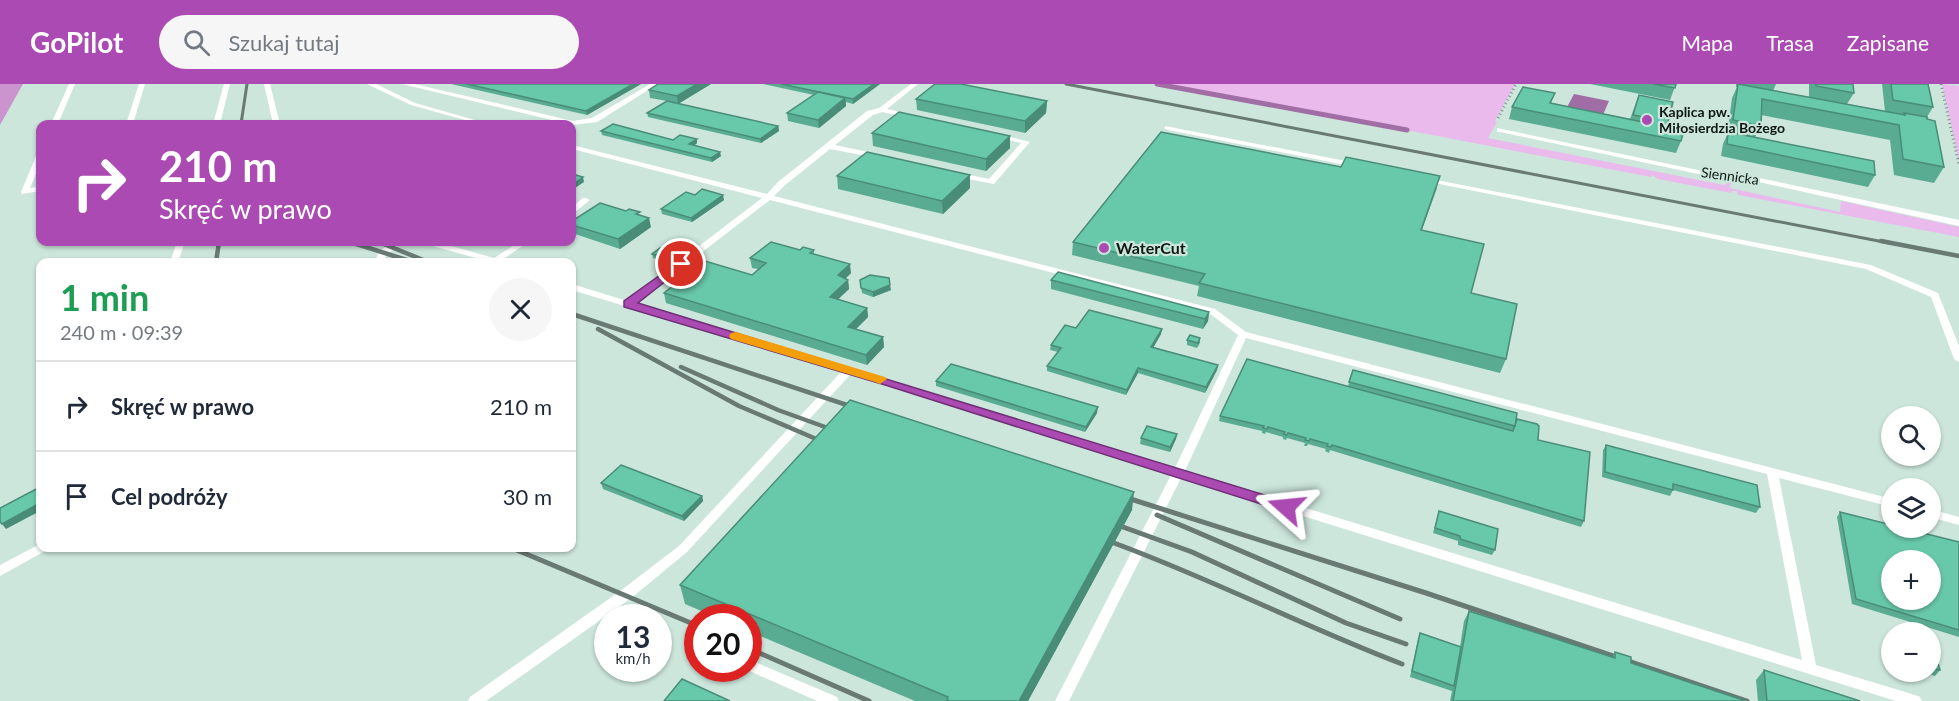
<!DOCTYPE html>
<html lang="pl">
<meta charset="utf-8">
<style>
:root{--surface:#fff;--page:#f6f6f7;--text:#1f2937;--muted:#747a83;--line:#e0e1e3;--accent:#aa4ab2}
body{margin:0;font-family:Lato,sans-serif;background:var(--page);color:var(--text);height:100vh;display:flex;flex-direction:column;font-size:22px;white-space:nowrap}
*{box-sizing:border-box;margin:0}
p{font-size:20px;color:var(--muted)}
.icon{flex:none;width:33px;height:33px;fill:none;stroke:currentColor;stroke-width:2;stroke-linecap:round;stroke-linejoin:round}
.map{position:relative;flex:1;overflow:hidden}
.side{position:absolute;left:36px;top:174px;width:540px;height:294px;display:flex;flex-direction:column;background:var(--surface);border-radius:12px;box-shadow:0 2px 4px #0004}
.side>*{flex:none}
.top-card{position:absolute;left:36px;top:36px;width:540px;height:126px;border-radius:12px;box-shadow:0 2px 4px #0004;background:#aa4ab2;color:#fff;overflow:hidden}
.controls{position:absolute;left:1881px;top:322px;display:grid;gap:12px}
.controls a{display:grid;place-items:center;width:60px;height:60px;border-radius:50%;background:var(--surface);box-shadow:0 2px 4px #0004;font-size:30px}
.speed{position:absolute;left:594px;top:520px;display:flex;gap:12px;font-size:30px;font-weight:700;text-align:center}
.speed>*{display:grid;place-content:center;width:78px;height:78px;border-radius:50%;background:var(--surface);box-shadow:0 2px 4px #0004;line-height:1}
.speed small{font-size:15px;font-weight:400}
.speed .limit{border:9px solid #d22;background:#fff;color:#111}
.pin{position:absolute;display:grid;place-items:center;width:51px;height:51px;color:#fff;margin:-26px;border:3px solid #fff;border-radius:50%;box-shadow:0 2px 6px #0007}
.me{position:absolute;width:66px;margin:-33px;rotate:288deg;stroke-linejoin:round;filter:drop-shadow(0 0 4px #0008)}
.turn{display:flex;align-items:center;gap:21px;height:126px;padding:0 24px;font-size:27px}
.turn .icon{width:78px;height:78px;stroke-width:2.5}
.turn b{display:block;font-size:42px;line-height:51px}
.round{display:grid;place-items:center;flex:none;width:63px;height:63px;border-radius:32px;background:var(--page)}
.overview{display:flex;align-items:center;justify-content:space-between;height:102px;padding:0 24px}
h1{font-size:36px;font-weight:700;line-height:45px;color:#1e9e55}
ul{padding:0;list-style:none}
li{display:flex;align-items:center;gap:18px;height:90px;padding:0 24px;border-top:2px solid var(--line)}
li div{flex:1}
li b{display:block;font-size:22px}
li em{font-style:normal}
header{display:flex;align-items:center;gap:36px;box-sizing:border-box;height:84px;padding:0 30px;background:var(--accent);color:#fff}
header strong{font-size:28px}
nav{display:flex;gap:33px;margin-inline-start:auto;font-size:21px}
.search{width:420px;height:54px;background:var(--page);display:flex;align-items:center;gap:15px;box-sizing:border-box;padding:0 21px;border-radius:33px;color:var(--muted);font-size:22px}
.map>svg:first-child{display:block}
.green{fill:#eabaed}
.forest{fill:#cb94cf}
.water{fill:#a16da5}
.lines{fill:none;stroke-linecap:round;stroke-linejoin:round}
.stream{stroke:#a16da5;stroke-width:5}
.path{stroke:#7f938b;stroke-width:3;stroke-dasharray:1 3;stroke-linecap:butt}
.lane{fill:#fff;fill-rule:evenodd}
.rail-far2{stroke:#697a74;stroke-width:3}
.rail-far1{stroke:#697a74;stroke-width:4.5}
.rail{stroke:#697a74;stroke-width:5}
.wall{fill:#59ac92}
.shaded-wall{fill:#498c77}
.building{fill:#68c8aa;stroke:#498c77;stroke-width:1.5;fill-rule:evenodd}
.route{fill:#aa4ab2;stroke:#6e3074;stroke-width:1.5}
.slow{fill:#f59e0b}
.poi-dot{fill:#aa4ab2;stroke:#cce6dc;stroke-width:2}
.labels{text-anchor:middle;stroke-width:4.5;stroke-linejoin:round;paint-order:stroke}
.far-poi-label{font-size:14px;font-weight:bold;fill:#0e1814;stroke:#cce6dc;text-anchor:start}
.far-street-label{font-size:14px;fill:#0e1814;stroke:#cce6dc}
.poi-label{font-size:16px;font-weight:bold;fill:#0e1814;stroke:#cce6dc;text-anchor:start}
</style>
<header>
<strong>GoPilot</strong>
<div class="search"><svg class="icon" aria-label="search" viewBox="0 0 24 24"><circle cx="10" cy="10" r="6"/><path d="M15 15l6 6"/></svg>Szukaj tutaj</div>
<nav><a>Mapa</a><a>Trasa</a><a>Zapisane</a></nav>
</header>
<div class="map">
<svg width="1959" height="617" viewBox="0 0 1959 617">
<rect width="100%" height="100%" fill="#cce6dc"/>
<g class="green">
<path d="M1165 0H1515L1495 37 1497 38 1488 54 1724 101 1731 97 1730 104 1840 128 1841 117 1959 143V153L1738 111 1737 107H1732L1731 109 1658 95 1652 91 1651 93Z"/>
<path d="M1942 0 1959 2V77Z"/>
</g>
<path class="forest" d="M0 0H23L0 41Z"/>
<path class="water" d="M1574 10 1609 17 1602 33 1566 25Z"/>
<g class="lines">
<path class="stream" d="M1157 0 1407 46"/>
<g class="path">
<path d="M1941 0 1959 81"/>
<path d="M1498 34 1516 0"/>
</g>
<g class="lane">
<path d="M69 0H75L58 40H51Z"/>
<path d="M139 0H145L133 40H126Z"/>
<path d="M224 0H230L220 40H213Z"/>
<path d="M264 0H270L280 40H273Z"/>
<path d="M367 0H376L415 19 489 40H479L411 21Z"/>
<path d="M402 0H414L573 37 592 34 650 0H658L597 38 573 41Z"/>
<path d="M911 0H918L887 25 915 31V35L882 28 873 31 835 61 882 71V75L830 65 784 102 774 112 1215 225 1246 248 1892 415V423L1779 394 1816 581 1915 611 1920 613 1922 617H1896L1181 394 1069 617H1055L1171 391 850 291 687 468 630 515 486 617H468L470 613 620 507 679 462 841 288 572 206V200L627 217 762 114 572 65V61L767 110 778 98 867 27 879 24ZM770 116 1209 229 1238 251 1175 384 853 284 636 219ZM1246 254 1767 390 1802 576 1185 387Z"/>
<path d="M1165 42 1356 79 1360 81 1356 83 1168 46 1164 44Z"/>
<path d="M1497 44 1717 90 1731 88 1959 136V142L1731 92 1717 94 1500 48H1497Z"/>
<path d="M994 49 1030 58 994 100 952 92 951 90 955 88 989 95 1021 59 994 53Z"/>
<path d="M37 70H40V80L30 104 40 103V107L22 110 21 108Z"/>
<path d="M1421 93 1871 181 1938 209 1959 262V278L1954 275 1931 213 1866 185 1424 97H1421Z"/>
<path d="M583 114H586L590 116 575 128H572V123Z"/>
<path d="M177 158H185L178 178H170Z"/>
<path d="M393 158H402L387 171 382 178H374L380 167Z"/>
<path d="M425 158H437L494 174 519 158H528L499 178H490L426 160Z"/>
<path d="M1930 425 1959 433V441L1930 433Z"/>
<path d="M40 460V464H47L45 467 0 492V481Z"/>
<path d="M694 552H698V563L689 561 687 557 689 553Z"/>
<path d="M748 575 837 613 839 617H817L745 585H748Z"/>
</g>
<g class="rail-far2">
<path d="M1066 0 1889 159"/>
<path d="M241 40 247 0"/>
</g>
<g class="rail-far1">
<path d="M1881 157 1959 172"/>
<path d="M350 158 413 178"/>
<path d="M379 158 428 178"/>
<path d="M216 178 219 158"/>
<path d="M572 230 862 326"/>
<path d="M598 245 739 322 828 360"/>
<path d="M681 283 778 326 839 348"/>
</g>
<g class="rail">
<path d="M824 359 828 360"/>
<path d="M1118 411 1426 509 1747 617"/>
<path d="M1157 431 1400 535"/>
<path d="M1123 443 1192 468 1346 539 1406 560"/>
<path d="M1114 459C1212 495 1305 543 1402 580"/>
<path d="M512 464 698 542"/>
<path d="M748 564 869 617"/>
</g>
</g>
<g class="wall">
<path d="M451 0H641L587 31Z"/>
<path d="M711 0 678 20 778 42 779 47 761 59 648 33 647 29 667 17 650 14 649 6Z"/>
<path d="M763 0H880L853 20 846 18V22L819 44 788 37 787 29 814 11Z"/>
<path d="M1590 0H1676L1670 16Z"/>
<path d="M1736 0H1776L1773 7 1809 13V0H1853L1854 9 1847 20 1885 27 1882 0H1928L1933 23 1927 33 1944 83 1934 99 1894 91 1890 56 1761 31V42L1755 53 1875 91 1868 103 1721 72 1723 60 1727 51 1732 14 1737 3H1736Z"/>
<path d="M1555 9 1551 19 1630 35 1639 11 1666 46 1681 57 1676 69 1509 35 1512 23Z"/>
<path d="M916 15 1047 17 1046 29 1025 49 917 26Z"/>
<path d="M601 47 697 59 695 61 721 72 712 78 602 51Z"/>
<path d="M872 49 1010 64 986 87 873 62Z"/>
<path d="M970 91V104L943 130 838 105 837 92Z"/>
<path d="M1437 104 1422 146 1471 209 1506 275 1500 289 1197 212 1199 202 1072 171 1073 158Z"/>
<path d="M695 111 724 116 692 138 662 130 661 125Z"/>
<path d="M641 132 651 143 620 165 572 149V137Z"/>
<path d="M800 166H814V170L851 189 845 195 848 196 849 205 838 215 867 224 868 233 856 245 883 253 884 263 867 281 666 219 664 209 752 191 758 185 752 184 750 174Z"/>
<path d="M652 170 673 172 665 178 653 174Z"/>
<path d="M860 196 891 206 873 213 862 209Z"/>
<path d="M1051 196 1209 228 1208 237 1203 245 1051 205Z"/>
<path d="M1076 244 1162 245 1161 250 1153 263 1218 281 1217 286 1205 309 1138 289 1126 311 1047 287V282L1058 268 1050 266 1051 261Z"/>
<path d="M1200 254V259L1197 264 1187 261V256Z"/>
<path d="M1353 286 1517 335 1538 356 1584 437 1581 443 1330 366 1329 369 1325 367 1326 365 1308 360 1307 362H1304L1305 359 1287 354 1286 356 1283 355V353L1266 348 1265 350 1262 349V347L1219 337 1220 332 1348 302Z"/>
<path d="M936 297 1097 329 1085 348 936 302Z"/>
<path d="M1177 350 1176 355 1170 368 1140 360 1141 354Z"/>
<path d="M1606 361 1760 423 1756 429 1673 406 1670 412 1602 393 1603 366Z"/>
<path d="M601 399 702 412 703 417 684 437 603 405Z"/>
<path d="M1132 426 1028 617H915L748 547V534H718L685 520 680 501Z"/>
<path d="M1439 427 1495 466 1492 471 1458 461V457L1433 449Z"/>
<path d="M1840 428 1959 458V553L1852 520 1837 433Z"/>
<path d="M1469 527 1612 574 1615 568 1631 579 1746 617H1450L1452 607 1410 593 1418 555 1420 549 1460 563 1464 537Z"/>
<path d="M1892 563V578L1889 566Z"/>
<path d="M1930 571 1940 586 1935 592 1923 588H1930Z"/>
<path d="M1764 586 1860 617H1758L1756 596Z"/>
</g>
<g class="shaded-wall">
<path d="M633 0H641L587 31 586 27Z"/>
<path d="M697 0H711L678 20 677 12Z"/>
<path d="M874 0H880L853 20V15Z"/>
<path d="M845 14 846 22 819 44 818 36Z"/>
<path d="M1047 17 1046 29 1025 49V37Z"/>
<path d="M778 42 779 47 761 59 760 55Z"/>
<path d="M1010 52V64L986 87V75Z"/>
<path d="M697 55V59L690 64 689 60Z"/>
<path d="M720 68 721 72 712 78 711 74Z"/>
<path d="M970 91V104L943 130 942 117Z"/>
<path d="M583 93 584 98 572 106V101Z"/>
<path d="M723 111 724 116 692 138 691 134Z"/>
<path d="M649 134 651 143 620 165 618 155Z"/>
<path d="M672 167 673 172 665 178 664 173Z"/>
<path d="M850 180 851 189 839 201 838 191Z"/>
<path d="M848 196 849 205 831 222 830 213Z"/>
<path d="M890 201 891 206 873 213V208Z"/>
<path d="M867 224 868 233 849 252 848 243Z"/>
<path d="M1209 228 1208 237 1203 245 1205 235Z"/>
<path d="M1162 245 1161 250 1151 268V263Z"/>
<path d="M883 253 884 263 867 281 866 271Z"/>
<path d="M1218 281 1217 286 1205 309 1206 303Z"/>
<path d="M1138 284V289L1126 311 1127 306Z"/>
<path d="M1098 323 1097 329 1085 348 1086 343Z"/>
<path d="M1177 350 1176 355 1170 368V363Z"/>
<path d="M1134 408 1132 426 1028 617H1019Z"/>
<path d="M702 412 703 417 684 437 682 432Z"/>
<path d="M40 419V427L6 445 2 440Z"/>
</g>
<g class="building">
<path d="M467 0H633L586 27Z"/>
<path d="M658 0H697L677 12 649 6Z"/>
<path d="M781 0H874L853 15Z"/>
<path d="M935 0H961L1047 17 1025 37 916 15Z"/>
<path d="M1653 0H1676L1675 4Z"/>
<path d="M1738 0 1905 31 1904 29 1927 33V35L1935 37 1944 83 1903 75 1899 41 1762 15 1761 42 1733 36Z"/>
<path d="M1816 0H1853L1854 9 1816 2Z"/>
<path d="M1891 0H1928L1933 23 1893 16Z"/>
<path d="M1523 3 1555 9 1550 19 1643 38 1644 33 1633 31 1639 11 1673 18 1666 46 1683 50 1681 57 1512 23Z"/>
<path d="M818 8 845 14 818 36 787 29Z"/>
<path d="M667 17 778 42 760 55 647 29Z"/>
<path d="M899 28 1010 52 986 75 872 49Z"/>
<path d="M375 37 386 40H368Z"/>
<path d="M613 40 673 56 680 51 697 55 689 60 720 68 711 74 601 47Z"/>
<path d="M1161 48 1341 83 1346 73 1440 92 1421 146 1484 160 1471 209 1517 220 1506 275 1199 199 1205 190 1073 158Z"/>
<path d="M1728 48 1874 77 1875 91 1727 60Z"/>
<path d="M867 68 970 91 942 117 837 92Z"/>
<path d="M572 90 583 93 572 101Z"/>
<path d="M702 105 723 111 691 134 661 125 686 108 695 111Z"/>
<path d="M600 119 626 127 629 125 640 128 636 130 649 134 618 155 572 141V137Z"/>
<path d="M771 158 800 166 803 163 814 166 810 169 850 180 838 191 848 196 830 213 867 224 848 243 883 253 866 271 664 209 705 177 752 191 766 179 750 174Z"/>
<path d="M660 164 672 167 664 173 652 170Z"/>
<path d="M1058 188 1209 228 1205 235 1051 196Z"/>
<path d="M870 191 889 194 890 201 873 208 861 204 860 196Z"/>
<path d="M1089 226 1162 245 1151 263 1218 281 1206 303 1138 284 1127 306 1047 282 1061 264 1051 261 1065 241 1076 244Z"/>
<path d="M1190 251 1200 254 1198 259 1187 256Z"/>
<path d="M1247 275 1513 347 1517 335 1537 340 1539 342 1538 356 1590 368 1584 437 1332 361 1331 363 1327 362 1328 360 1310 355 1309 357 1305 356 1306 354 1288 349 1287 351 1284 350 1285 348 1268 343 1267 345 1263 344 1264 342 1220 332Z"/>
<path d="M951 280 1098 323 1086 343 936 297Z"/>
<path d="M1353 286 1517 329 1515 342 1349 298Z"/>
<path d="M850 316 1134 408 1019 617H950L947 616 948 613 680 501Z"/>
<path d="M1147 342 1177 350 1170 363 1141 354Z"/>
<path d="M1606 361 1757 401 1760 423 1673 400V406L1605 388Z"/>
<path d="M621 381 702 412 682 432 601 399Z"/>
<path d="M40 403V419L2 440 0 438V424Z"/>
<path d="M1439 427 1498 445 1495 466 1460 455V452L1435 444Z"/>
<path d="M1840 428 1892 441V444H1903L1959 458V546L1856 515ZM1892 477H1930V516H1892Z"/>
<path d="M1469 527 1615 574V568L1631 573V579L1746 617H1453Z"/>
<path d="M1420 549 1461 563 1454 602 1412 587Z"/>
<path d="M1930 571 1936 573 1940 586 1930 584Z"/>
<path d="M1764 586 1860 617H1767Z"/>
<path d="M682 595 730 617H664Z"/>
</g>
<path class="route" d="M681 176 685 177V182L638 219 1291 419 1294 423 1291 426H1280L885 301 624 223V217Z"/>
<path class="slow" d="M736 248 885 293 887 295 880 300 875 298 731 255 729 252 731 249Z"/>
<g class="poi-dot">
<circle cx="1647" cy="36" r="6"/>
<circle cx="1104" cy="164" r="6"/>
</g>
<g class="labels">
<g class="far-poi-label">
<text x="1659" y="33">Kaplica pw.<tspan x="1659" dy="16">Miłosierdzia Bożego</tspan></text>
</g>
<g class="far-street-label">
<text transform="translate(1730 92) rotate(8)" y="5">Siennicka</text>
</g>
<g class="poi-label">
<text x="1116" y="170">WaterCut</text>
</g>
</g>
</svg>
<div class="controls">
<a><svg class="icon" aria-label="search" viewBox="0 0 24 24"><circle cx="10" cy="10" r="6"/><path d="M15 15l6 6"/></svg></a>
<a><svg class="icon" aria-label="layers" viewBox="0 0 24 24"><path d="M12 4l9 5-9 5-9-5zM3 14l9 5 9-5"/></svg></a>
<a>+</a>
<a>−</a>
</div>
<div class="speed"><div>13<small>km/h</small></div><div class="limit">20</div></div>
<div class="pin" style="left:681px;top:180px;background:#d93025"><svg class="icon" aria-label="arrive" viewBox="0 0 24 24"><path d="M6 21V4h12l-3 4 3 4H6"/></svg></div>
<svg class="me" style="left:1286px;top:423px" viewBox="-20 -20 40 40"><path d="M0-17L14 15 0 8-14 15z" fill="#aa4ab2" stroke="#fff" stroke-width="4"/></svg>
<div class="top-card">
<div class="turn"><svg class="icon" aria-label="right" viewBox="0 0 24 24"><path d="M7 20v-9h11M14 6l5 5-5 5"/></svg><div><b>210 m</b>Skręć w prawo</div></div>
</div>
<section class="side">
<div class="overview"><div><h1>1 min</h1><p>240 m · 09:39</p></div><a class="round"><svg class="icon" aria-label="close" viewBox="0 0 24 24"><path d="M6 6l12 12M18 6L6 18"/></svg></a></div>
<ul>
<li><svg class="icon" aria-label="right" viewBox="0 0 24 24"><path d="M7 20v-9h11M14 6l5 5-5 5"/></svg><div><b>Skręć w prawo</b></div><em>210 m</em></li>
<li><svg class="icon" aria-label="arrive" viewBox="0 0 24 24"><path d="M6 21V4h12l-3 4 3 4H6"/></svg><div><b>Cel podróży</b></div><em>30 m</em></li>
</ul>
</section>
</div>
